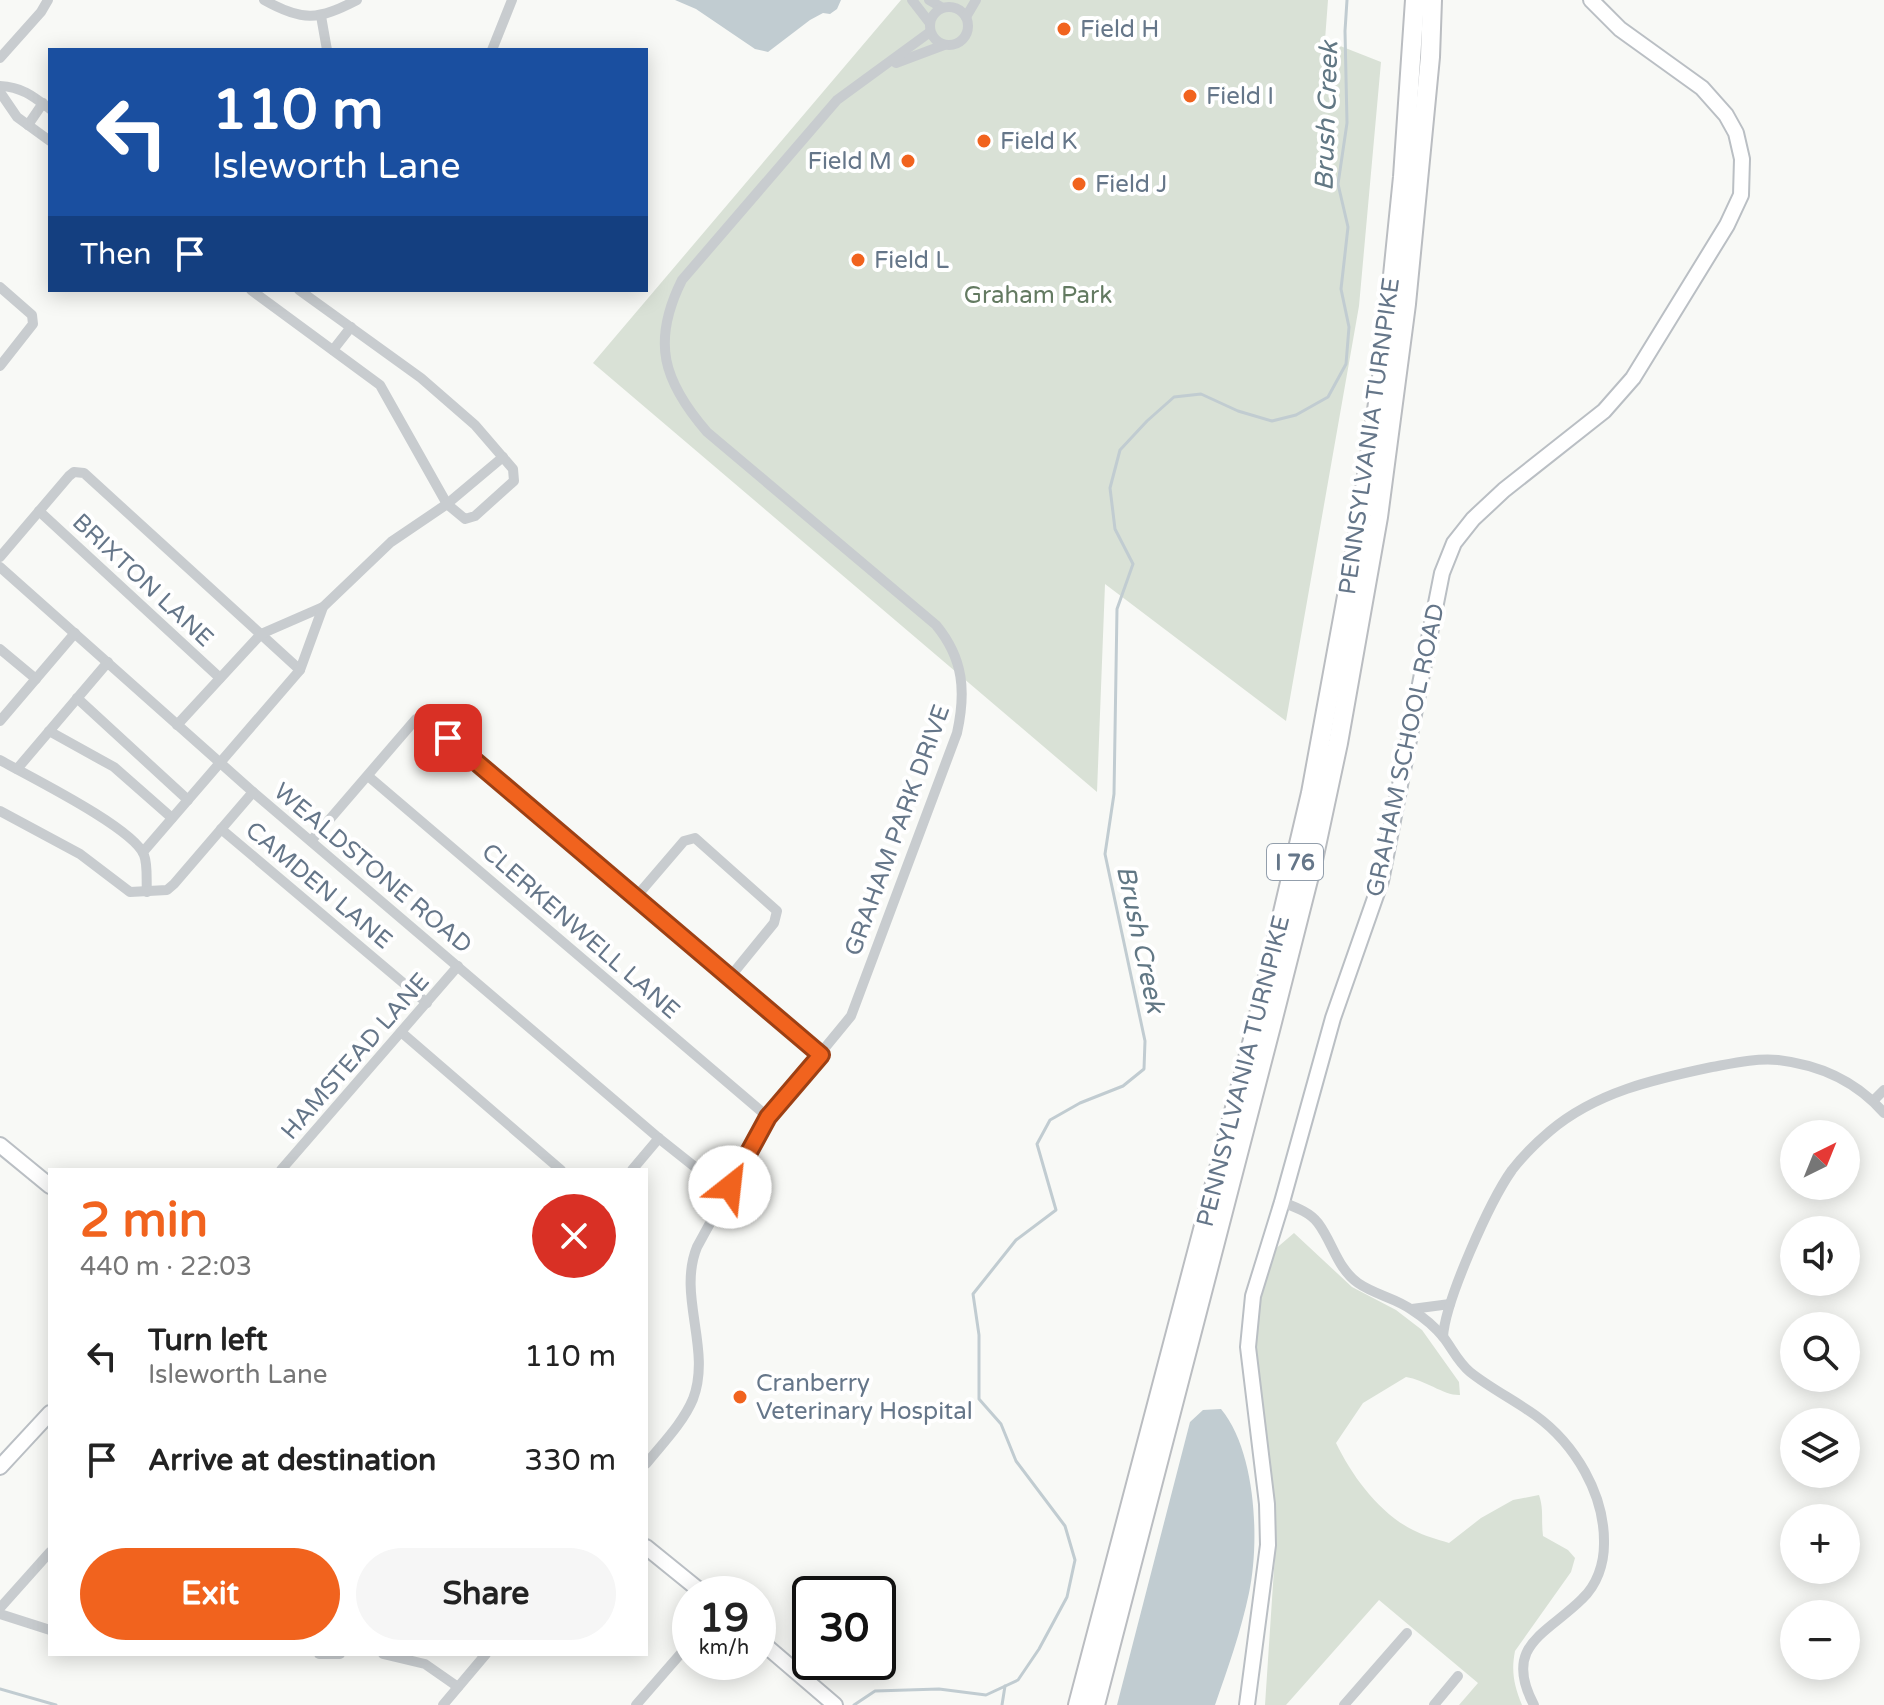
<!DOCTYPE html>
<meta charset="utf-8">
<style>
:root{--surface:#fff;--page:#f6f6f6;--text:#222;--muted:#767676;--accent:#f1631e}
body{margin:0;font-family:"Varela Round",sans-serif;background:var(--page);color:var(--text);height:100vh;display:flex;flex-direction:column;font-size:30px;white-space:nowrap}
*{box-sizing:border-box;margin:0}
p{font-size:26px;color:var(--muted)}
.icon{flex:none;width:44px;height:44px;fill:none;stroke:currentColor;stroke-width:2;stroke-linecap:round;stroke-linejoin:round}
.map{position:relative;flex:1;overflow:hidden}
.side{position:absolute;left:48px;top:1168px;width:600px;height:488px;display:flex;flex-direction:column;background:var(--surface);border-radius:0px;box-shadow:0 4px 20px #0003}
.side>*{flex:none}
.hud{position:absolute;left:48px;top:48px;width:600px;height:244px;border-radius:0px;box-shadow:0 4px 20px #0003;background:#1a4fa0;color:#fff;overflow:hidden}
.needle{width:52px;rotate:43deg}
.controls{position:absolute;left:1780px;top:1120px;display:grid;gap:16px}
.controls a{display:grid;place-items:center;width:80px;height:80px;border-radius:50%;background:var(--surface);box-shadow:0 4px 20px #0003;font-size:40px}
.speed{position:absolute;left:672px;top:1576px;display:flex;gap:16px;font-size:40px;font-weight:700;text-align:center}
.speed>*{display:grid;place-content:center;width:104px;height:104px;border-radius:50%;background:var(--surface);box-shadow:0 4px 20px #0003;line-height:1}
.speed small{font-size:20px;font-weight:400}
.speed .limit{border:4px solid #111;border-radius:12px;background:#fff;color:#111}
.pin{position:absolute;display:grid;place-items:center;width:68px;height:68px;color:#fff;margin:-34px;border-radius:16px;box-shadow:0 4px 12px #0006}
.me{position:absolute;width:88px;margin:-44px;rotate:29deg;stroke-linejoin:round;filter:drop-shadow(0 0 6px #0008)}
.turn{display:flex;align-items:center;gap:28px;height:168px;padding:0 32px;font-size:36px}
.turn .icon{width:104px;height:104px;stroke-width:2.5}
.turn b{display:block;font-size:56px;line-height:68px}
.then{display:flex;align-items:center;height:76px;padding:0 32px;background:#0003;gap:16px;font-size:30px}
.round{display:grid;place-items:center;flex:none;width:84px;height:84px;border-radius:42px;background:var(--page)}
.overview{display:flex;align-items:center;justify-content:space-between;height:136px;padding:0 32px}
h1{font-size:48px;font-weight:700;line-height:60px;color:var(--accent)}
.primary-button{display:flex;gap:16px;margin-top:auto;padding:16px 32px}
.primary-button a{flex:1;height:92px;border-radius:48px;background:var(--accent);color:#fff;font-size:32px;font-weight:700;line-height:92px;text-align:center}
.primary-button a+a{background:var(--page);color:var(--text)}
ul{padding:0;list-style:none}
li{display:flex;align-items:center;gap:24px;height:104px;padding:0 32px}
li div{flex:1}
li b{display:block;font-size:30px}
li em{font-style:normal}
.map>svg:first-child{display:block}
.green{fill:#d9e1d6}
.water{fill:#c1ccd1}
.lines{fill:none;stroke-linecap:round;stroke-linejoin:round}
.stream{stroke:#c1ccd1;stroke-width:3}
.secondary-casing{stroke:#babfc4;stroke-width:18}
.highway-casing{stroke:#babdc1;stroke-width:22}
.street{stroke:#c8cccf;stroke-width:10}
.secondary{stroke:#fff;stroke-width:14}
.highway{stroke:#fff;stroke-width:18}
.route-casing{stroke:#9d4014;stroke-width:20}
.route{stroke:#f1631e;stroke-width:14}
.poi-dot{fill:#f1631e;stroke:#fff;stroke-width:3}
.labels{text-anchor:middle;stroke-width:8;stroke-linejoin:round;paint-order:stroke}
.shield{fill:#fff;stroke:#939fac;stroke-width:2}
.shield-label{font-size:22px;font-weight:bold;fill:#657689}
.poi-label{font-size:24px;fill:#657689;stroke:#fff;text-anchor:start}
.park-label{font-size:24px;fill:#637a61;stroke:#fff}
.street-label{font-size:24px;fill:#657689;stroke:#fff}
.water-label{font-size:26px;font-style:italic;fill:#617784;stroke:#fff}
</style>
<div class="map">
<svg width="1884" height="1705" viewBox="0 0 1884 1705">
<rect width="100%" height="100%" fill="#f8f9f6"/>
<g class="green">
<path d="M901 0H1328L1325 40 1381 62 1359 306 1286 721 1105 584 1097 792 593 363Z"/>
<path d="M1294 1233 1352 1287 1396 1310 1422 1330 1459 1382 1460 1395C1445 1396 1425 1380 1406 1377L1363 1403 1336 1443C1352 1476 1379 1513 1413 1530 1424 1536 1437 1539 1449 1543L1481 1518 1513 1500 1539 1495C1544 1509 1541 1521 1543 1536L1568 1550 1575 1558 1571 1572 1515 1651C1511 1671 1514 1686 1522 1705H1459L1478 1683 1379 1600 1286 1705H1265L1276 1539 1257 1364V1312L1273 1251Z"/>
</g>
<g class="water">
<path d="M675 0H841L837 9 830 14 823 13 810 20 768 52 755 49 696 9Z"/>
<path d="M1221 1409C1256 1451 1260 1541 1249 1593 1241 1631 1228 1668 1215 1705H1117L1190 1422 1203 1410Z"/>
</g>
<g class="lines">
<g class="stream">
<path d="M0 1689 56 1705"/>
<path d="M854 1705 875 1691 939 1689 986 1695 1018 1680 1039 1649 1067 1597 1075 1560 1065 1526 1016 1461 1001 1424 979 1399V1335L973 1294 1016 1240 1056 1210 1037 1144 1050 1120 1080 1103 1123 1086 1144 1069 1145 1041 1105 854 1114 794 1117 609 1133 564 1115 529 1110 488 1120 450 1147 421 1174 397 1201 394 1238 411 1272 421 1296 415 1328 397 1346 364 1349 327 1341 289 1348 227 1338 184 1347 123 1345 31 1347 0"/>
<path d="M1002 1705 1005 1686"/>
</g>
<g class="secondary-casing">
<g id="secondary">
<path d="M0 1145 50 1186"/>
<path d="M0 1467 50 1413"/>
<path d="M646 1547 704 1594"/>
<path d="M758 1639 835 1705"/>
<path d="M1247 1705 1268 1545 1267 1504 1248 1347 1253 1296 1282 1202 1333 1018 1381 881 1442 573 1454 543 1473 519 1504 490 1604 411 1633 378 1727 225 1741 195 1742 159 1736 133 1726 115 1702 88 1620 29 1591 0"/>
</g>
</g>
<g class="highway-casing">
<g id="highway">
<path d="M1078 1705 1255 1032 1311 793 1356 547 1384 364 1403 177 1415 0"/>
<path d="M1095 1705 1271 1026 1313 860 1338 743 1378 517 1406 304 1430 57 1432 0"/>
</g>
</g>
<g class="street">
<path d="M264 0C303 22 318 20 357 0"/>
<path d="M912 0 929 22"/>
<path d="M929 0 941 7"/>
<circle cx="949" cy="26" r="19"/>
<path d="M321 16 327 50"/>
<path d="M966 17 976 0"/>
<path d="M492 50 512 0"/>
<path d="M0 58 41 12 48 0"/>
<path d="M896 63 944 45"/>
<path d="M0 86C22 87 33 96 50 109"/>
<path d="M0 92 17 117 50 141"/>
<path d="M28 125 43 103"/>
<path d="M0 287 32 315 33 324 0 366"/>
<path d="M251 290 380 385 447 504 465 519 475 516 514 481 513 469 475 425 421 378 299 290"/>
<path d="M333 350 351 327"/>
<path d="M39 511 220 678"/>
<path d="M0 557 69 476 74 472 84 473 300 670"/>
<path d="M0 567 253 792 661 1140 700 1171 730 1187"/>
<path d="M0 649 36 679"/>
<path d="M77 698 188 800"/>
<path d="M0 721 75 633"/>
<path d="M177 725 261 634 323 607"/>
<path d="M49 731 114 767 172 818"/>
<path d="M0 760C28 776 134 828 144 855 148 865 146 880 147 892"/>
<path d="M17 769 108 662"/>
<path d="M368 776 768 1117"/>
<path d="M0 811 80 854 130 892 167 890 174 884 253 792"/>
<path d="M221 829 427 1003"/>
<path d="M311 841 416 719 426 720 821 1055"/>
<path d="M143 852 300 670 323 607 391 542 447 504 503 457"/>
<path d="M636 897 684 841 695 838 777 911 774 923 730 977"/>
<path d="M401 1032 561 1170"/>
<path d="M1873 1101 1884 1090"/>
<path d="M281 1170 458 966"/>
<path d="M632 1170 659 1138"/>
<path d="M1282 1202C1295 1207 1310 1212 1318 1223 1333 1243 1337 1268 1358 1283 1375 1295 1396 1298 1412 1310 1423 1317 1436 1328 1444 1338 1453 1350 1458 1362 1470 1372 1490 1388 1514 1400 1535 1415 1575 1444 1605 1494 1604 1544 1604 1564 1597 1585 1582 1599 1547 1634 1502 1645 1534 1705"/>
<path d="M1412 1309 1450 1304"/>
<path d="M1443 1337C1445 1301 1490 1201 1512 1170 1523 1156 1537 1142 1550 1131 1596 1092 1655 1079 1712 1067 1734 1063 1756 1058 1778 1060 1821 1065 1856 1081 1884 1113"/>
<path d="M646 1464C662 1444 683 1423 693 1399 712 1349 677 1296 697 1247L768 1117 851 1016 957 733C966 692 964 659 936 625L707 432C663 381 651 342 682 280L837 100 930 32"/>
<path d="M0 1608 50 1552"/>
<path d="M0 1614 50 1630"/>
<path d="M319 1654H340"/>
<path d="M383 1654 425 1664 458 1687"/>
<path d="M443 1705 486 1654"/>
<path d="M636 1705 690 1643"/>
<path d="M1344 1705 1407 1633"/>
<path d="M1434 1705 1458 1676"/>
</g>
<use href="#secondary" class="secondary"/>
<use href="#highway" class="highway"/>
</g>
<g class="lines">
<g class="route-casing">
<path id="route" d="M448 738 821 1055 768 1117 730 1187"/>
</g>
<use href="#route" class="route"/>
</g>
<g class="poi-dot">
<circle cx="1064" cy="29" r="8"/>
<circle cx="1190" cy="96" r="8"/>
<circle cx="984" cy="141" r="8"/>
<circle cx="908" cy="161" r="8"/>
<circle cx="1079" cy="184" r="8"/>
<circle cx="858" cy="260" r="8"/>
<circle cx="740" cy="1397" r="8"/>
</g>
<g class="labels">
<rect class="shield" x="1267" y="844" width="56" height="36" rx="6"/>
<g class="shield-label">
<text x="1295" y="870">I 76</text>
</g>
<g class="poi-label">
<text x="1080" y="37">Field H</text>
<text x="1206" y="104">Field I</text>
<text x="1000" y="149">Field K</text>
<text x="892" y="169" text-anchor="end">Field M</text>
<text x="1095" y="192">Field J</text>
<text x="874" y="268">Field L</text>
<text x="756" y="1391">Cranberry<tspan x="756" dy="28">Veterinary Hospital</tspan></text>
</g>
<g class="park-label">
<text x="1038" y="303">Graham Park</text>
</g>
<g class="street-label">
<text transform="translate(1369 436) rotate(-82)" y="8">PENNSYLVANIA TURNPIKE</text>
<text transform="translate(143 580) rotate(43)" y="8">BRIXTON LANE</text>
<text transform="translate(1405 750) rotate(-78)" y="8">GRAHAM SCHOOL ROAD</text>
<text transform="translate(897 830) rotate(-70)" y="8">GRAHAM PARK DRIVE</text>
<text transform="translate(373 868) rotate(40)" y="8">WEALDSTONE ROAD</text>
<text transform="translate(319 885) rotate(40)" y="8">CAMDEN LANE</text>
<text transform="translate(581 931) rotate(41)" y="8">CLERKENWELL LANE</text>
<text transform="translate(355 1056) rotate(-49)" y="8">HAMSTEAD LANE</text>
<text transform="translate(1243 1071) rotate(-76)" y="8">PENNSYLVANIA TURNPIKE</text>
</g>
<g class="water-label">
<text transform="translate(1326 116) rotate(-88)" y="9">Brush Creek</text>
<text transform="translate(1141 939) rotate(78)" y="9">Brush Creek</text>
</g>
</g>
</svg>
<div class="controls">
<a><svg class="needle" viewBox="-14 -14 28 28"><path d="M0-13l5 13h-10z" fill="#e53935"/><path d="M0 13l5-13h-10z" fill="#767676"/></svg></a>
<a><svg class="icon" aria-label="sound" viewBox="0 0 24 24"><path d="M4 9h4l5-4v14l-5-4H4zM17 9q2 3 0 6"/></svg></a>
<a><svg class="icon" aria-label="search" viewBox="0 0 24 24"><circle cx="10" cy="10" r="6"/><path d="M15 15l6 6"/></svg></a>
<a><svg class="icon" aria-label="layers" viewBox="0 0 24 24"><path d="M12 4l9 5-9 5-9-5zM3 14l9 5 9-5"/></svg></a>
<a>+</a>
<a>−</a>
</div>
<div class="speed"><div>19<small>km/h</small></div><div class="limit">30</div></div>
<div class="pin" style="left:448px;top:738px;background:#d93025"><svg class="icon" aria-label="arrive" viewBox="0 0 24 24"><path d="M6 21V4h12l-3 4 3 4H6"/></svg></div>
<svg class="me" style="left:730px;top:1187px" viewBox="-20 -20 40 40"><circle r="19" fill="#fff"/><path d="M0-13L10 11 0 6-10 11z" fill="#f1631e"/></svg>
<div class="hud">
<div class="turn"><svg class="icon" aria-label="left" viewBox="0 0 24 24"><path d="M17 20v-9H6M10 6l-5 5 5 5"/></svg><div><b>110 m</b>Isleworth Lane</div></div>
<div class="then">Then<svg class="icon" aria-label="arrive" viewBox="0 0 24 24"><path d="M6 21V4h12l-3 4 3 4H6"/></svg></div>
</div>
<section class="side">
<div class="overview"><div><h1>2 min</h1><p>440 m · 22:03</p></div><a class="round" style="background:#d93025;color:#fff"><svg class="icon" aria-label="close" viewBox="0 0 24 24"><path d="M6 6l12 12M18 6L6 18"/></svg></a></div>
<ul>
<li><svg class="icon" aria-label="left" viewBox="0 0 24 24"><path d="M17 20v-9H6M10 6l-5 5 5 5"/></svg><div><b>Turn left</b><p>Isleworth Lane</p></div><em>110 m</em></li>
<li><svg class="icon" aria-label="arrive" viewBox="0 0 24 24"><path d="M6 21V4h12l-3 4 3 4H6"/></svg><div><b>Arrive at destination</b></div><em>330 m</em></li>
</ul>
<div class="primary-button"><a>Exit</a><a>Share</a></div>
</section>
</div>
